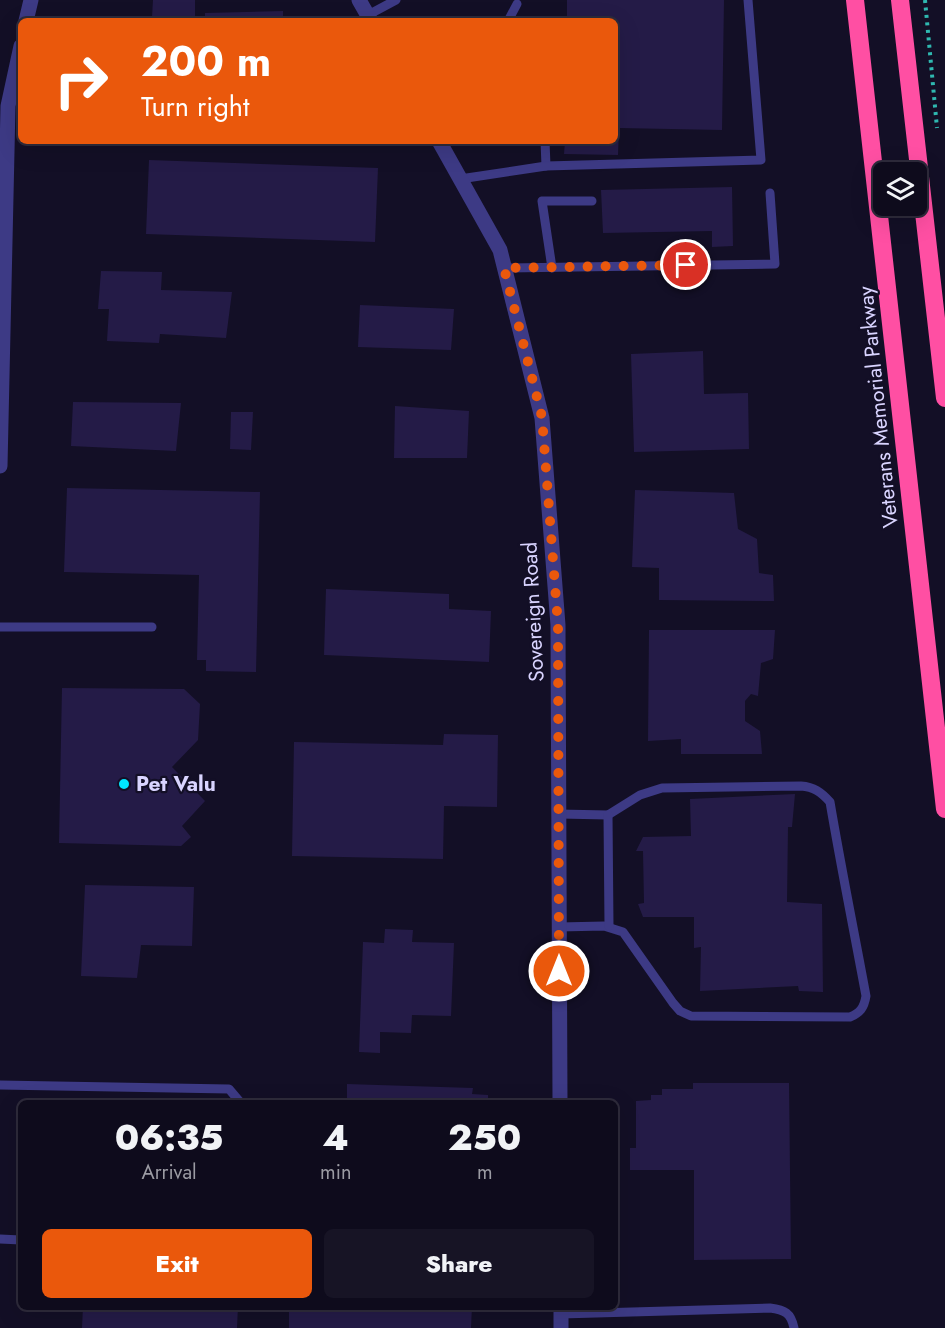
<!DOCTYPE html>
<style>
:root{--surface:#0e0b1c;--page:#171425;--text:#f1f3f6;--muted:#9b9ba3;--line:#2e2b3b;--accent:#ea580c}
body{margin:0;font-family:Jost,sans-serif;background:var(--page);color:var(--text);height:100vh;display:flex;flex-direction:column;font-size:22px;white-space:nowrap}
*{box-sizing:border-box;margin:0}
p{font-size:20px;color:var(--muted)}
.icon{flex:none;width:33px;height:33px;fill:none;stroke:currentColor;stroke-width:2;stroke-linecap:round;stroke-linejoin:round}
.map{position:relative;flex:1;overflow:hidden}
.side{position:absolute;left:18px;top:1100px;width:600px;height:210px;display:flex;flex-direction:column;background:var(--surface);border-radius:9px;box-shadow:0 6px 24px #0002,0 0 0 2px var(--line)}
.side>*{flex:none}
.guide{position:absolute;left:18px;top:18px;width:600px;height:126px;border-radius:9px;box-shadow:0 6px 24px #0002,0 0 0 2px var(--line);background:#ea580c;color:#fff;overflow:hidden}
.buttons{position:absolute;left:873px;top:162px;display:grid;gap:12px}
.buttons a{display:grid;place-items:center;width:54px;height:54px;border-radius:9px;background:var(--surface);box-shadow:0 6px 24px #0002,0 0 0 2px var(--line);font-size:30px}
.pin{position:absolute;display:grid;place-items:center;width:51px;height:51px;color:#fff;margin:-26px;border:3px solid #fff;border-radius:50%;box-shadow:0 2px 6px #0007}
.me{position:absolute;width:66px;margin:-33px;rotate:0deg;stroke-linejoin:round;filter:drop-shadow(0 0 4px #0008)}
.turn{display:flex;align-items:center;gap:21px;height:126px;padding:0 24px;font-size:27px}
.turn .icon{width:78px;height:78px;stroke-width:2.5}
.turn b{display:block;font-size:42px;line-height:51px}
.eta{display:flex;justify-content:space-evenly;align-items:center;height:102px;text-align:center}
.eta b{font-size:36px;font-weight:800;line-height:42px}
.button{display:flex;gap:12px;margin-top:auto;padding:12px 24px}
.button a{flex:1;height:69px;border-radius:9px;background:var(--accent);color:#fff;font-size:24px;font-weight:800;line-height:69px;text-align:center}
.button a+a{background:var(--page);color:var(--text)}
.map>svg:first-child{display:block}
.building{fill:#241b47}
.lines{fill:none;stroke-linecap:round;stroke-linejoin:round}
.path{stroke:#2fb8b0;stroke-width:4;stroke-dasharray:3 4.5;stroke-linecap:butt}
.lane{stroke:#3d3a85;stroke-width:9}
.street{stroke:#3d3a85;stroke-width:15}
.highway{stroke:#ff4fa3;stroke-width:18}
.route{stroke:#ea580c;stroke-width:10;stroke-dasharray:0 18}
.poi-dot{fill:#00e5ff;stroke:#130f26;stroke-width:2}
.labels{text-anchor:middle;stroke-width:4.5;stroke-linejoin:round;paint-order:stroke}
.street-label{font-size:21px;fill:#d9d4ff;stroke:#130f26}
.poi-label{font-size:21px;font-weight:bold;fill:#d9d4ff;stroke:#130f26;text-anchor:start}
</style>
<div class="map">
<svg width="945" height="1328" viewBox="0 0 945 1328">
<rect width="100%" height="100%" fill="#130f26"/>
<g class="building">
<path d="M153 0H195V18L152 17Z"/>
<path d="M567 0H724L722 130 619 128 618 155 564 154 565 141H615V21H567Z"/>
<path d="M283 11V21H205V13Z"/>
<path d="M149 160 378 168 375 242 146 234Z"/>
<path d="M732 187 733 246 712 247V231L603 233 601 190Z"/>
<path d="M101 271 162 272 161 290 232 292 226 338 160 334 159 343 107 341 109 309H98Z"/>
<path d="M360 305 454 309 451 350 358 347Z"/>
<path d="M703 351 704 394 748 393 749 449 634 452 631 354Z"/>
<path d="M73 402 181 403 176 451 71 446Z"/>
<path d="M395 406 469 411 467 458H394Z"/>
<path d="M231 412H253L251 450 230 449Z"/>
<path d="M67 488 260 492 256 672 206 671V660H197L199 575 64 572Z"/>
<path d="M635 490 734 493 738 529 757 539 759 573 773 575 774 601 659 600V568L632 567Z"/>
<path d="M326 589 449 594V609L491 611 489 662 324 655Z"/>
<path d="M649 630H775L773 659 761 663 758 696 751 694 745 701V721L760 731 762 754H681V739L648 741Z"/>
<path d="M62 688 184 689 200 704 198 740 172 767 205 801 182 826 191 837 181 846 59 843Z"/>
<path d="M444 734 498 735 497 807 444 806 443 859 292 856 294 742 443 745Z"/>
<path d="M795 794 792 827H788L787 902 822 904 823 992 799 991 798 986 700 991 701 947 694 948V917H643L638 904 644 903 643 851H636L643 837 691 836 690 799Z"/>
<path d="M85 885 194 887 192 946 141 945 137 978 81 976Z"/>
<path d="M385 929 413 930 412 942 454 943 451 1016 412 1015 411 1033 380 1032V1053L359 1052 363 942 384 943Z"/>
<path d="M693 1083H789L791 1259 694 1260V1170H630V1148H636V1101L651 1100V1095H662V1089H693Z"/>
<path d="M347 1084 473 1088 472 1094 488 1095V1102H347Z"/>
<path d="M83 1306H238L237 1328H82Z"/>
<path d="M289 1306H472L471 1328H289Z"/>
</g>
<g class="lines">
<path class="path" d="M925 0 937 128"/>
<g class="lane">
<path d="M368 15 396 0"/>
<path d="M508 21 517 4"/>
<path d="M545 141 546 166"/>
<path d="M460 179 546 166 761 160 748 0"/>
<path d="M504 268 775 264 770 193"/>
<path d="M552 268 542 201H592"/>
<path d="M0 627H152"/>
<path d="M559 814 608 815 640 795 662 788 801 786C814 787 821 792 830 802 841 867 854 931 866 996 864 1008 860 1013 850 1017L691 1016 680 1011 673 1003 623 932 604 926 559 927"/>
<path d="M608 815 609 926"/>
<path d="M0 1085 229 1089 240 1102"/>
<path d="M0 1239 21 1240"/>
<path d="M561 1314 770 1308C785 1310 791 1313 794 1328"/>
</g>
<g class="street">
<path d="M359 0 371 21"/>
<path d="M26 21 31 0"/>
<path d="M439 141 500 250 542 418 558 625 560 1102"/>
<path d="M0 466 8 106 21 46"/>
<path d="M561 1306V1328"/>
</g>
<g class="highway">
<path d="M855 0 945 809"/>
<path d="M900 0 945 398"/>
</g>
</g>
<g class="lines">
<path class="route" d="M559 971 558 625 542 417 504 268 686 265"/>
</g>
<circle class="poi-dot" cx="124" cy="784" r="6"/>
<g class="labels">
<g class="street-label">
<text transform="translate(878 407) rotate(-96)" y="7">Veterans Memorial Parkway</text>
<text transform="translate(533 612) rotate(-93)" y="7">Sovereign Road</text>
</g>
<g class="poi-label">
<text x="136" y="791">Pet Valu</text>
</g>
</g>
</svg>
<div class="buttons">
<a><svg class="icon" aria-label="layers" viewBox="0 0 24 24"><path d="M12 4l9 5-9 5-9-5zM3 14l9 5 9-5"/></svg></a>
</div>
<div class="pin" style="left:686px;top:265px;background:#d93025"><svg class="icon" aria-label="arrive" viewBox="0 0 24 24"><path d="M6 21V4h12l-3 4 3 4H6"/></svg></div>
<svg class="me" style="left:559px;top:971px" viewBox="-20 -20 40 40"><circle r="17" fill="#ea580c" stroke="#fff" stroke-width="3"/><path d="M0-11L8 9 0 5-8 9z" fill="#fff"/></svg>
<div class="guide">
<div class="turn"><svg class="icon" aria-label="right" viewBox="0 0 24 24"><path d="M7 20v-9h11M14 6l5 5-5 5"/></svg><div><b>200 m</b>Turn right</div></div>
</div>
<section class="side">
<div class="eta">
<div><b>06:35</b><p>Arrival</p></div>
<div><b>4</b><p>min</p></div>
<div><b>250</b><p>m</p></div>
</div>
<div class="button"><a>Exit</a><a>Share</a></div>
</section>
</div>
